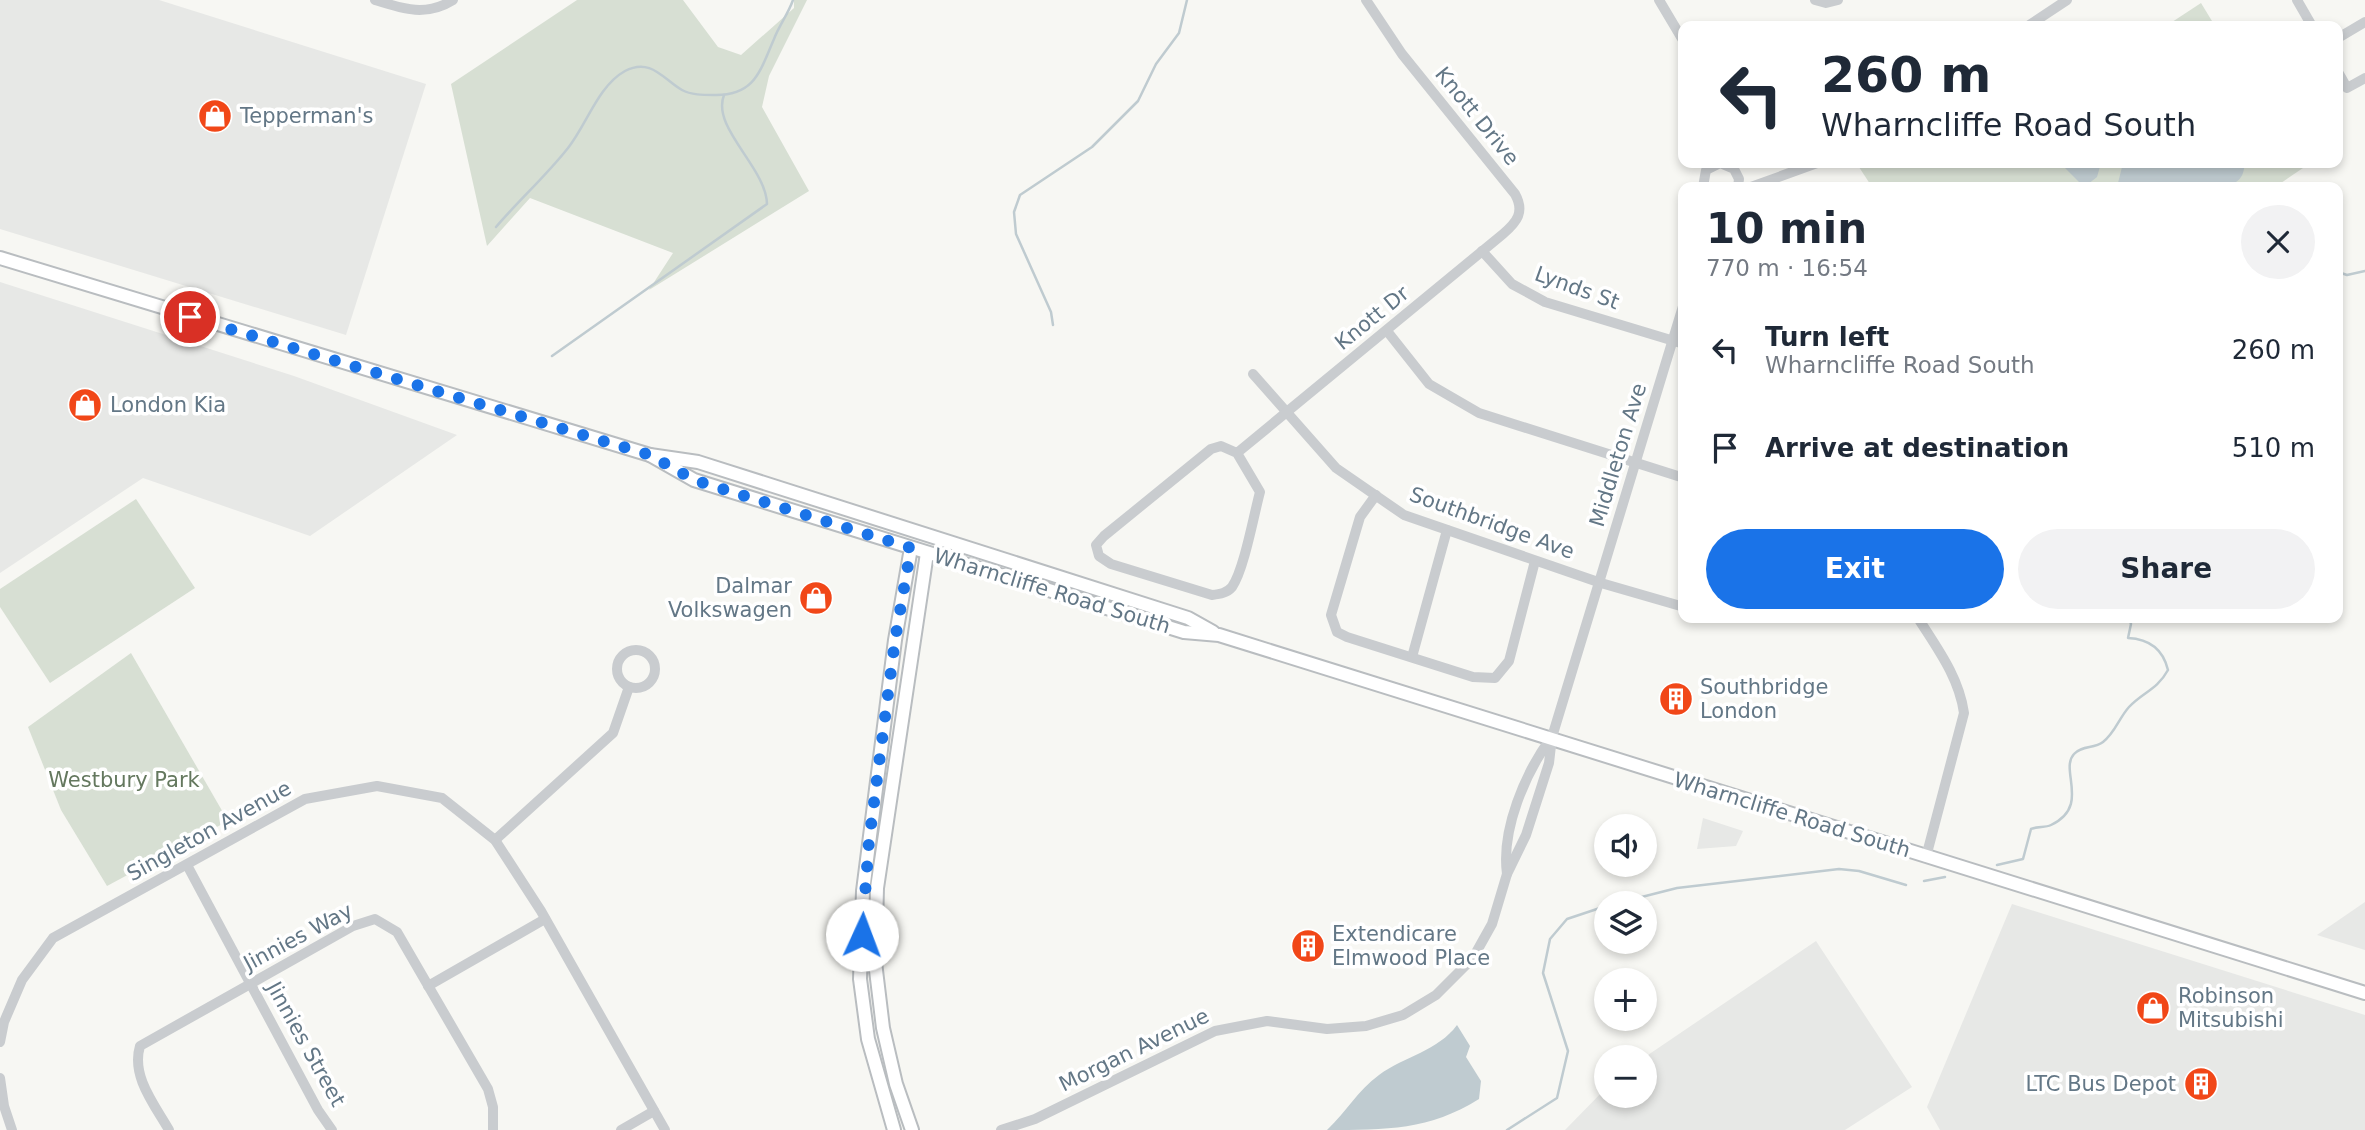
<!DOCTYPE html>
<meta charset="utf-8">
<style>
:root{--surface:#fff;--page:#f2f2f3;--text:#1f2937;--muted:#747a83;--accent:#1a73e8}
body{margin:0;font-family:"DejaVu Sans",sans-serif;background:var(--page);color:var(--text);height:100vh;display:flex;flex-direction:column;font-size:26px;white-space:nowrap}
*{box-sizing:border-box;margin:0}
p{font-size:23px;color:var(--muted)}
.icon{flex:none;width:38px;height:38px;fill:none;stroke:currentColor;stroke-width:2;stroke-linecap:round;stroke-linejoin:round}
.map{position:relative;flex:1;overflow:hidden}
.details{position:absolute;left:1678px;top:182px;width:665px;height:441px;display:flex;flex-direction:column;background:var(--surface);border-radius:14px;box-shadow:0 4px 10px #0003}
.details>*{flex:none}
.hud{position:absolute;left:1678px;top:21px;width:665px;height:147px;border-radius:14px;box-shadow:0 4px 10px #0003;background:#fff;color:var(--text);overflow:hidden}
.controls{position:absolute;left:1594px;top:814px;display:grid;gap:14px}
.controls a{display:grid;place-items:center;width:63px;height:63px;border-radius:50%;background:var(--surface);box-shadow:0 4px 10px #0003;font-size:35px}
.pin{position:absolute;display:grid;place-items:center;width:60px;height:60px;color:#fff;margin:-30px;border:4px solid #fff;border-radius:50%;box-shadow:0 2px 7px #0007}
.me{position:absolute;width:77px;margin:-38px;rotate:2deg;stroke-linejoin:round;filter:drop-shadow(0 0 5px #0008)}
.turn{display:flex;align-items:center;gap:24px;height:147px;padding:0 28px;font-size:32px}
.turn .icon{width:91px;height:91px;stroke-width:2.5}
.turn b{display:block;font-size:49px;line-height:60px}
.round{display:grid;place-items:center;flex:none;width:74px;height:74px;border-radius:37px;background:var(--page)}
.summary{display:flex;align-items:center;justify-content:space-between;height:119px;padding:0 28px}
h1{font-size:42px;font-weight:600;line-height:52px}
.button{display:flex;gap:14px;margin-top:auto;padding:14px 28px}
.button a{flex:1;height:80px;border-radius:42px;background:var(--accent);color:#fff;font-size:28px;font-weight:600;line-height:80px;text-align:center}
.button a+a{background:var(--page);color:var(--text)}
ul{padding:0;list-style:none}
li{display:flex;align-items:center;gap:21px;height:98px;padding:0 28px}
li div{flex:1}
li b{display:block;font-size:26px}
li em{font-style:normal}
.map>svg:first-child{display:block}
.built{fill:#e7e8e6}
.green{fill:#d7dfd3}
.water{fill:#bfcbd0}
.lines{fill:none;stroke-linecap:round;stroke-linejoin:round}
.stream{stroke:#bfcbd0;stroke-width:2.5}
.major-casing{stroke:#b9bdc0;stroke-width:16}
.minor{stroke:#c9cccf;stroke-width:10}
.major{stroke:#fff;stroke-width:12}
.route{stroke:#1a73e8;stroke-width:12;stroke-dasharray:0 21.6}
.labels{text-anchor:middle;stroke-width:7;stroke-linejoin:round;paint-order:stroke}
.poi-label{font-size:21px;fill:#637786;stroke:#fff;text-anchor:start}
.street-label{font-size:21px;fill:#637786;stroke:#fff}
.park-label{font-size:21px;fill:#64785e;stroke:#fff}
</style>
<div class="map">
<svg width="2365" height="1130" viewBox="0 0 2365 1130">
<rect width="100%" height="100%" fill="#f7f7f3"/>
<g class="built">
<path d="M0 0H159L426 84 346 335 0 229Z"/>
<path d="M0 282 294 376 457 435 310 536 143 478 0 573Z"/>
<path d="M1703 818 1743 831 1736 846 1697 849Z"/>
<path d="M2365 902V950L2317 935Z"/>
<path d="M2012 904 2365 1015V1130H1940L1927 1107Z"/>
<path d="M1816 941 1912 1087 1845 1130H1565L1606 1088V1096H1645V1057Z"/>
</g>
<g class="green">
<path d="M577 0H683L718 47 741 55 794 8V0H807L769 76 762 107 809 191 649 290 673 253 530 198 487 246 451 84Z"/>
<path d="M2201 3 2215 26H2166Z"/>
<path d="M1859 163H2299L2303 168 2275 187H1872L1857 164Z"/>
<path d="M136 499 195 588 50 683 0 607V589Z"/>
<path d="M131 653 228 821 107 886 61 810 28 727Z"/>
</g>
<g class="water">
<path d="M2060 163H2101L2097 177 2088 184 2079 182Z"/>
<path d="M2123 163H2245C2244 170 2243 178 2236 182 2216 193 2144 187 2117 187Z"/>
<path d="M1457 1025 1470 1046 1466 1057 1481 1081 1479 1099C1430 1130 1386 1130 1327 1130 1346 1112 1358 1090 1379 1075 1405 1056 1438 1051 1457 1025Z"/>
</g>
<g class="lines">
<g class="stream">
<path d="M496 227C519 200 546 176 568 148 587 124 598 86 625 71 651 57 664 80 682 90 691 95 703 95 714 95 755 96 760 71 774 39 779 26 788 14 793 0"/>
<path d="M2338 272 2347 275 2365 271"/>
<path d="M1053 325 1051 312 1016 234 1014 212 1020 195 1092 147 1138 101 1156 64 1179 33 1187 0"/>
<path d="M552 356 767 204C766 167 711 128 724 95"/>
<path d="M1997 865 2023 859 2031 829C2038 826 2045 828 2051 825 2091 806 2059 770 2074 754 2082 745 2094 749 2103 742 2115 733 2119 718 2129 707 2143 692 2157 690 2168 670 2163 649 2149 639 2128 638L2131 624 2129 618"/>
<path d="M1924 881 1945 877"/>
<path d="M1618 903 1677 888 1839 869 1859 871 1906 885"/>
<path d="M1507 1130 1557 1098 1568 1051 1543 973 1550 939 1567 919 1606 906"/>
</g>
<g class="major-casing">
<g id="major">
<path d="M0 258 650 455 698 462 1188 618 1213 632"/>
<path d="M650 455 694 480 1184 632 1219 635C1602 752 1983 875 2365 993"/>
<path d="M894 1130 868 1039 860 979 863 891 895 640 911 548"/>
<path d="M912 1130 896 1084 883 1028 875 962 877 888 927 553"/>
</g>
</g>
<g class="minor">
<path d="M375 0C403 9 426 17 453 0"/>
<path d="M1659 0 1684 42"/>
<path d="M1815 0 1826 3 1838 0"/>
<path d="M2297 0 2312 26"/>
<path d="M2028 26 2067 0"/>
<path d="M2338 38 2365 22"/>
<path d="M2338 72 2347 88 2365 78"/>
<path d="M1703 187 1706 170 1720 163 1734 169 1739 179 1738 187"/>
<path d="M1751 187 1817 163"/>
<path d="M1482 251 1512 284 1545 302 1684 344"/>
<path d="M1387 331 1429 384 1479 413 1684 478"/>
<path d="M1253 374 1336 468 1404 515 1601 583 1684 607"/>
<path d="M1237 453 1260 492C1254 514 1244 570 1232 587 1227 593 1220 594 1212 595L1111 564 1099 556 1096 545 1104 536 1211 449 1221 446 1237 453 1503 234C1517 222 1525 212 1515 194L1402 54 1366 0"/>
<path d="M1376 495 1360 517 1331 615 1337 632 1347 637 1473 677 1495 678 1509 661 1535 561"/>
<path d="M1918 618C1937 648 1959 677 1964 713L1926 857"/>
<circle cx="636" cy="669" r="19"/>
<path d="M1412 657 1447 530"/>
<path d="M495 840 613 733 629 687"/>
<path d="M187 865 318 1110 332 1130"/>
<path d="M1507 874C1501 830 1525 773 1551 738"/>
<path d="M428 986 545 919"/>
<path d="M0 1042 4 1022 22 980 53 938 305 799 377 786 442 798 495 840 541 911 665 1130"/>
<path d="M0 1078 4 1106 12 1130"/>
<path d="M169 1130C154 1104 131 1076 140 1046L353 926 375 919 397 932 488 1089 493 1107V1130"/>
<path d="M621 1130 654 1111"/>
<path d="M1001 1130 1035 1119 1215 1031 1267 1021 1327 1029 1366 1026 1403 1015 1436 995 1473 958 1492 924 1507 874 1526 835 1549 763 1552 737 1684 303"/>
</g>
<use href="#major" class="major"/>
</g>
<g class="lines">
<path class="route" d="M190 317 650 455 694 480 911 548 895 640 869 841 862 935"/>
</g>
<defs>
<g id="shop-disc" transform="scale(1.75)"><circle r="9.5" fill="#f14718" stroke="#fff"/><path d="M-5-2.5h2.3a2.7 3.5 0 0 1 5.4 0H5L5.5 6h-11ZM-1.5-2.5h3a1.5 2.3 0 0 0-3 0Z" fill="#fff"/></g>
<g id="building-disc" transform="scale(1.75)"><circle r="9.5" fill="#f14718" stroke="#fff"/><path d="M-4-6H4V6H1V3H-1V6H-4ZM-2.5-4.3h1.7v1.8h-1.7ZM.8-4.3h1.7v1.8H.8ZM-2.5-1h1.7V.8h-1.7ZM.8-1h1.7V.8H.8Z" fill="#fff"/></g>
</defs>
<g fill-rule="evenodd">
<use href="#shop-disc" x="215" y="116"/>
<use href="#shop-disc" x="85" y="405"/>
<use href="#shop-disc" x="816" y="598"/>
<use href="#building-disc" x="1676" y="699"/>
<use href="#building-disc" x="1308" y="946"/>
<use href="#shop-disc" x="2153" y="1008"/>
<use href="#building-disc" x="2201" y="1084"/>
</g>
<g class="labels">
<g class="poi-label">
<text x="240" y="123">Tepperman's</text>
<text x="110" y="412">London Kia</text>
<text x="792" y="593" text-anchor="end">Dalmar<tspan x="792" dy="24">Volkswagen</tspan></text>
<text x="1700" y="694">Southbridge<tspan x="1700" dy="24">London</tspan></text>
<text x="1332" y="941">Extendicare<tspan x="1332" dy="24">Elmwood Place</tspan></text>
<text x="2178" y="1003">Robinson<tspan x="2178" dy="24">Mitsubishi</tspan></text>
<text x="2176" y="1091" text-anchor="end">LTC Bus Depot</text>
</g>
<g class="street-label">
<text transform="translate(1477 116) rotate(51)" y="7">Knott Drive</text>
<text transform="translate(1577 288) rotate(20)" y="7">Lynds St</text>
<text transform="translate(1372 318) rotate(-39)" y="7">Knott Dr</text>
<text transform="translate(1618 455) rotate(-73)" y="7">Middleton Ave</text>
<text transform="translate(1492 523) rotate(20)" y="7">Southbridge Ave</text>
<text transform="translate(1052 591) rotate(17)" y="7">Wharncliffe Road South</text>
<text transform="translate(1792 815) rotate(17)" y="7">Wharncliffe Road South</text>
<text transform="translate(209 831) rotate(-29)" y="7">Singleton Avenue</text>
<text transform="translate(298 937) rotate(-28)" y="7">Jinnies Way</text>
<text transform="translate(306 1044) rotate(61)" y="7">Jinnies Street</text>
<text transform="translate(1134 1050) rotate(-26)" y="7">Morgan Avenue</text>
</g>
<g class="park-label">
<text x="124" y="787">Westbury Park</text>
</g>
</g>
</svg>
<div class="controls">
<a><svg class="icon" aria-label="sound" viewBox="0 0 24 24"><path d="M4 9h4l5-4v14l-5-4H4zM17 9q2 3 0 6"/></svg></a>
<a><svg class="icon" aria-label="layers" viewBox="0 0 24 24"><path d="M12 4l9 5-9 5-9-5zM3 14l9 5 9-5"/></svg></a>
<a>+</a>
<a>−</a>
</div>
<div class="pin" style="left:190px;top:317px;background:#d93025"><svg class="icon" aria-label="arrive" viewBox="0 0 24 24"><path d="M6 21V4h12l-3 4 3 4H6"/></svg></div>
<svg class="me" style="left:862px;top:935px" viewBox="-20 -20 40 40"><circle r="19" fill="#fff"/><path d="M0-13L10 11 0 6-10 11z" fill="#1a73e8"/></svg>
<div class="hud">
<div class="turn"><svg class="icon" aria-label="left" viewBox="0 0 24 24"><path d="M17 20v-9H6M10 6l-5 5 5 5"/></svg><div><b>260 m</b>Wharncliffe Road South</div></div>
</div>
<section class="details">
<div class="summary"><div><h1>10 min</h1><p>770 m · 16:54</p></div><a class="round"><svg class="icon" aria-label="close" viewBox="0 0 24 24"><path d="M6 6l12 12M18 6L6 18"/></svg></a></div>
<ul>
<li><svg class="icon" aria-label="left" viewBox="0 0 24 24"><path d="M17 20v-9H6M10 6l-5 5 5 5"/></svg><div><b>Turn left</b><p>Wharncliffe Road South</p></div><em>260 m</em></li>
<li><svg class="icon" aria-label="arrive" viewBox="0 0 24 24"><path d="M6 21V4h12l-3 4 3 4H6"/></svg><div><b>Arrive at destination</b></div><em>510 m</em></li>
</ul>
<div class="button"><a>Exit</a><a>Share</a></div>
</section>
</div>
